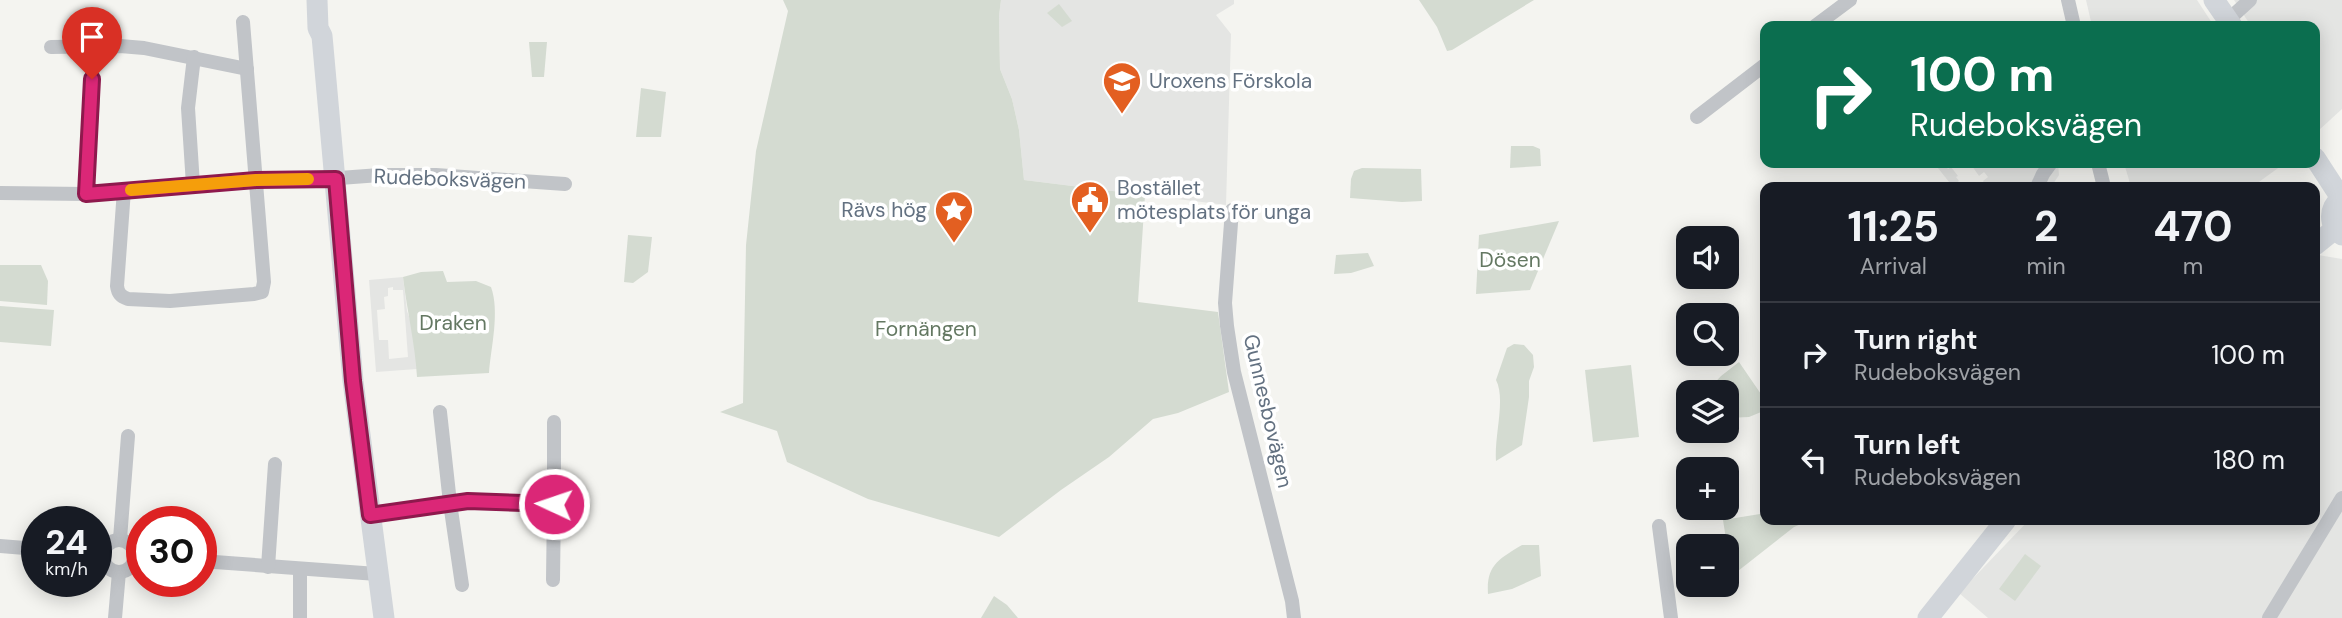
<!DOCTYPE html>
<meta charset="utf-8">
<style>
:root{--surface:#171b24;--page:#242831;--text:#f1f3f6;--muted:#9ea1a6;--line:#363941}
body{margin:0;font-family:"DM Sans",sans-serif;background:var(--page);color:var(--text);height:100vh;display:flex;flex-direction:column;font-size:26px;white-space:nowrap}
*{box-sizing:border-box;margin:0}
p{font-size:23px;color:var(--muted)}
.icon{flex:none;width:38px;height:38px;fill:none;stroke:currentColor;stroke-width:2;stroke-linecap:round;stroke-linejoin:round}
.map{position:relative;flex:1;overflow:hidden}
.panel{position:absolute;left:1760px;top:182px;width:560px;height:343px;display:flex;flex-direction:column;background:var(--surface);border-radius:14px;box-shadow:0 4px 18px #0003}
.panel>*{flex:none}
.top-card{position:absolute;left:1760px;top:21px;width:560px;height:147px;border-radius:14px;box-shadow:0 4px 18px #0003;background:#0b6e4f;color:#fff;overflow:hidden}
.controls{position:absolute;left:1676px;top:226px;display:grid;gap:14px}
.controls a{display:grid;place-items:center;width:63px;height:63px;border-radius:14px;background:var(--surface);box-shadow:0 4px 18px #0003;font-size:35px}
.speed{position:absolute;left:21px;top:506px;display:flex;gap:14px;font-size:35px;font-weight:700;text-align:center}
.speed>*{display:grid;place-content:center;width:91px;height:91px;border-radius:50%;background:var(--surface);box-shadow:0 4px 18px #0003;line-height:1}
.speed small{font-size:18px;font-weight:400}
.speed .limit{border:10px solid #d22;background:#fff;color:#111}
.pin{position:absolute;display:grid;place-items:center;width:60px;height:60px;color:#fff;margin:-72px -30px;border-radius:50% 50% 50% 0;rotate:-45deg;box-shadow:0 0 7px #0007}
.pin .icon{rotate:45deg}
.me{position:absolute;width:77px;margin:-38px;rotate:273deg;stroke-linejoin:round;filter:drop-shadow(0 0 5px #0008)}
.turn{display:flex;align-items:center;gap:24px;height:147px;padding:0 35px;font-size:32px}
.turn .icon{width:91px;height:91px;stroke-width:2.5}
.turn b{display:block;font-size:49px;line-height:60px}
.eta{display:flex;justify-content:space-evenly;align-items:center;height:119px;text-align:center}
.eta b{font-size:42px;font-weight:700;line-height:49px}
ul{padding:0;list-style:none}
li{display:flex;align-items:center;gap:21px;height:105px;padding:0 35px;border-top:2px solid var(--line)}
li div{flex:1}
li b{display:block;font-size:26px}
li em{font-style:normal}
.map>svg:first-child{display:block}
.built{fill:#e4e5e3;fill-rule:evenodd}
.green{fill:#d4dbd1}
.lines{fill:none;stroke-linecap:round;stroke-linejoin:round}
.street{stroke:#c1c4c8;stroke-width:14}
.secondary{stroke:#d1d5da;stroke-width:21}
.route-casing{stroke:#8e194d;stroke-width:18}
.route{stroke:#db2777;stroke-width:12}
.slow{stroke:#f59e0b;stroke-width:12}
.labels{text-anchor:middle;stroke-width:7;stroke-linejoin:round;paint-order:stroke}
.poi-label{font-size:21px;fill:#637181;stroke:#fff;text-anchor:start}
.street-label{font-size:21px;fill:#637181;stroke:#fff}
.park-label{font-size:21px;fill:#647862;stroke:#fff}
</style>
<div class="map">
<svg width="2342" height="618" viewBox="0 0 2342 618">
<rect width="100%" height="100%" fill="#f4f4f0"/>
<g class="built">
<path d="M1001 0H1234V4L1216 15 1231 34 1226 205 1024 180 1019 130 1012 99 1000 69 999 16Z"/>
<path d="M2086 0H2197L2214 26H2092Z"/>
<path d="M2234 0H2342V109L2318 131 2315 126V26H2251Z"/>
<path d="M1934 163H1946L1944 164 1948 169 1951 167 1958 176 1956 177 1959 181 1956 183 1959 187H1953Z"/>
<path d="M1972 163H2058L2059 175 2051 187H1987L1983 181 1988 177 1984 172 1979 176 1972 166Z"/>
<path d="M2124 163H2285L2252 187H2131Z"/>
<path d="M2318 255 2342 259V618H1988L1959 593 2029 520H2315V258Z"/>
<path d="M403 277 407 311 413 328 417 369 376 372 369 280ZM393 287V290H403L408 357 389 359 388 340H379L377 310 385 309 384 297 388 296V288Z"/>
</g>
<g class="green">
<path d="M783 0H1001L999 16 1000 69 1012 99 1019 130 1024 180 1145 195 1138 302 1218 312 1229 392 1178 413 1153 419 1109 457 1061 490 999 537 868 499 787 462 777 431 720 412 743 403 746 245 756 151 788 11Z"/>
<path d="M1419 0H1534L1452 50 1447 51 1437 27Z"/>
<path d="M1059 4 1072 21 1062 27 1047 13Z"/>
<path d="M529 42H547L544 77H532Z"/>
<path d="M641 88 666 92 661 137H636Z"/>
<path d="M1511 146H1533L1540 149 1541 166 1510 168Z"/>
<path d="M1362 168 1421 169 1422 201 1402 202 1350 198 1351 179 1354 171Z"/>
<path d="M1559 221 1530 290 1476 294 1479 235Z"/>
<path d="M628 235 652 237 648 272 633 283 624 282Z"/>
<path d="M1368 253 1374 266 1351 273 1334 274 1336 255Z"/>
<path d="M0 265H41L48 281 47 305 0 301Z"/>
<path d="M443 271 447 282 476 281 491 287C500 312 491 347 489 373L417 377C415 343 407 311 403 277L421 272Z"/>
<path d="M0 306 54 310 51 346 0 342Z"/>
<path d="M1514 344 1524 345 1533 355 1534 367 1529 381V397L1522 445 1496 461C1494 436 1506 399 1496 380L1507 348Z"/>
<path d="M1739 362 1763 397 1766 410 1749 417 1727 418V392H1709V389L1721 376Z"/>
<path d="M1631 365 1639 437 1593 442 1585 370Z"/>
<path d="M1766 513V520L1808 521 1794 527 1738 571 1728 552 1723 520Z"/>
<path d="M1522 545H1539L1541 576 1512 589 1488 594C1486 565 1499 559 1522 545Z"/>
<path d="M2025 554 2041 566 2015 601 1999 589Z"/>
<path d="M994 596 1007 605 1018 618H981Z"/>
</g>
<g class="lines">
<g class="street">
<path d="M2068 0 2074 26"/>
<path d="M2228 20 2250 0"/>
<path d="M1815 26 1850 0"/>
<path d="M51 47 120 46 144 48 247 69"/>
<path d="M1697 117 1766 64"/>
<path d="M2098 163 2104 187"/>
<path d="M193 185 188 108 194 57"/>
<path d="M2037 187 2043 174 2051 163"/>
<path d="M124 190 117 286C118 293 120 296 128 299L170 301 254 294 262 292 264 282 243 22"/>
<path d="M0 193 86 194 256 180 326 179 380 175H436L565 184"/>
<path d="M86 194 93 99 92 45"/>
<path d="M1232 210 1225 303 1227 326 1234 372 1292 601 1294 618"/>
<path d="M440 412 450 503 462 585"/>
<path d="M554 504V422"/>
<path d="M370 515 468 501 554 504 553 580"/>
<path d="M1659 526 1671 618"/>
<path d="M120 539 128 436"/>
<circle cx="119" cy="556" r="16"/>
<path d="M0 546 37 549"/>
<path d="M201 561 377 574"/>
<path d="M268 567 275 464"/>
<path d="M300 569V618"/>
<path d="M115 618 119 572"/>
<path d="M2269 618 2342 498"/>
</g>
<g class="secondary">
<path d="M317 0 318 28 322 36 353 381 384 618"/>
<path d="M2214 0 2232 26"/>
<path d="M2315 158 2341 198"/>
<path d="M2342 197C2328 209 2328 224 2342 235"/>
<path d="M2315 245 2335 229"/>
<path d="M1928 618 2006 520"/>
</g>
</g>
<g class="lines">
<g class="route-casing">
<path id="route" d="M92 79 86 194 256 180 336 179 353 381 370 515 468 501 554 504"/>
</g>
<use href="#route" class="route"/>
<path class="slow" d="M131 190 256 180 308 179"/>
</g>
<defs>
<g id="school-pin" transform="scale(2.0125)"><path d="M0 17L-7.5 6A9.5 9.5 0 1 1 7.5 6Z" fill="#e35f21" stroke="#fff"/><path d="M0-5L7-2L0 1L-7-2ZM-4 1L0 2.5L4 1V4Q0 6-4 4Z" fill="#fff"/></g>
<g id="civic-pin" transform="scale(2.0125)"><path d="M0 17L-7.5 6A9.5 9.5 0 1 1 7.5 6Z" fill="#e35f21" stroke="#fff"/><path d="M-.6-6.5H3V-4.5H.6V-3L4-1V1h2V6H-6V1h2V-1L-.6-3ZM-1.2 2.5V6h2.4V2.5Z" fill="#fff"/></g>
<g id="sight-pin" transform="scale(2.0125)"><path d="M0 17L-7.5 6A9.5 9.5 0 1 1 7.5 6Z" fill="#e35f21" stroke="#fff"/><path d="M0-6L1.8-2.2L6-1.7L2.9 1.2L3.7 5.4L0 3.3L-3.7 5.4L-2.9 1.2L-6-1.7L-1.8-2.2Z" fill="#fff"/></g>
</defs>
<g fill-rule="evenodd">
<use href="#school-pin" x="1122" y="81"/>
<use href="#civic-pin" x="1090" y="200"/>
<use href="#sight-pin" x="954" y="210"/>
</g>
<g class="labels">
<g class="poi-label">
<text x="1149" y="88">Uroxens Förskola</text>
<text x="1117" y="195">Bostället<tspan x="1117" dy="24">mötesplats för unga</tspan></text>
<text x="927" y="217" text-anchor="end">Rävs hög</text>
</g>
<g class="street-label">
<text transform="translate(450 179) rotate(2)" y="7">Rudeboksvägen</text>
<text transform="translate(1268 411) rotate(77)" y="7">Gunnesbovägen</text>
</g>
<g class="park-label">
<text x="1510" y="267">Dösen</text>
<text x="453" y="330">Draken</text>
<text x="926" y="336">Fornängen</text>
</g>
</g>
</svg>
<div class="controls">
<a><svg class="icon" aria-label="sound" viewBox="0 0 24 24"><path d="M4 9h4l5-4v14l-5-4H4zM17 9q2 3 0 6"/></svg></a>
<a><svg class="icon" aria-label="search" viewBox="0 0 24 24"><circle cx="10" cy="10" r="6"/><path d="M15 15l6 6"/></svg></a>
<a><svg class="icon" aria-label="layers" viewBox="0 0 24 24"><path d="M12 4l9 5-9 5-9-5zM3 14l9 5 9-5"/></svg></a>
<a>+</a>
<a>−</a>
</div>
<div class="speed"><div>24<small>km/h</small></div><div class="limit">30</div></div>
<div class="pin" style="left:92px;top:79px;background:#d93025"><svg class="icon" aria-label="arrive" viewBox="0 0 24 24"><path d="M6 21V4h12l-3 4 3 4H6"/></svg></div>
<svg class="me" style="left:554px;top:504px" viewBox="-20 -20 40 40"><circle r="17" fill="#db2777" stroke="#fff" stroke-width="3"/><path d="M0-11L8 9 0 5-8 9z" fill="#fff"/></svg>
<div class="top-card">
<div class="turn"><svg class="icon" aria-label="right" viewBox="0 0 24 24"><path d="M7 20v-9h11M14 6l5 5-5 5"/></svg><div><b>100 m</b>Rudeboksvägen</div></div>
</div>
<section class="panel">
<div class="eta">
<div><b>11:25</b><p>Arrival</p></div>
<div><b>2</b><p>min</p></div>
<div><b>470</b><p>m</p></div>
</div>
<ul>
<li><svg class="icon" aria-label="right" viewBox="0 0 24 24"><path d="M7 20v-9h11M14 6l5 5-5 5"/></svg><div><b>Turn right</b><p>Rudeboksvägen</p></div><em>100 m</em></li>
<li><svg class="icon" aria-label="left" viewBox="0 0 24 24"><path d="M17 20v-9H6M10 6l-5 5 5 5"/></svg><div><b>Turn left</b><p>Rudeboksvägen</p></div><em>180 m</em></li>
</ul>
</section>
</div>
